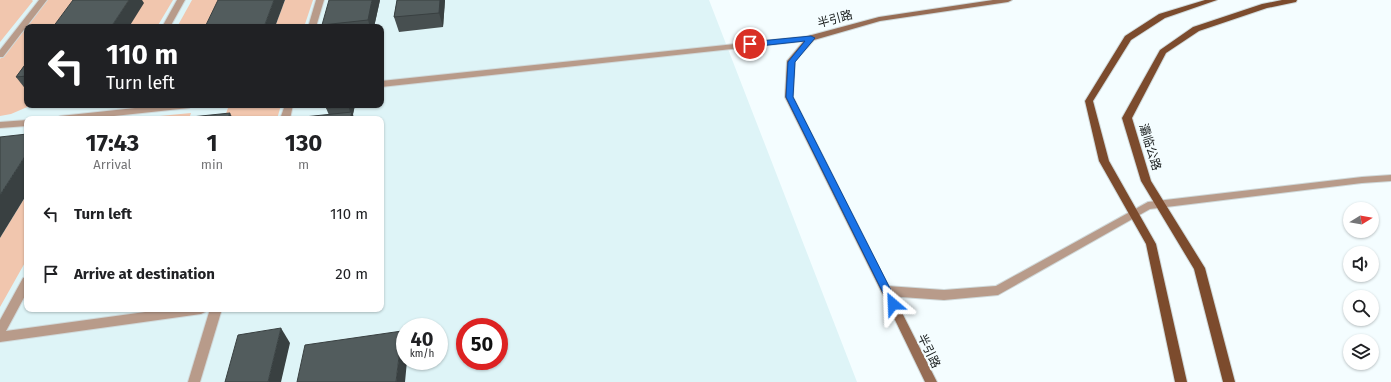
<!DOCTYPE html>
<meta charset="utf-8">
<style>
:root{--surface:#fff;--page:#f6f6f6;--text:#202124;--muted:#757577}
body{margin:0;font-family:"Fira Sans","Noto Sans SC",sans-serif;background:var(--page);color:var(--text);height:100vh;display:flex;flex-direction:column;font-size:15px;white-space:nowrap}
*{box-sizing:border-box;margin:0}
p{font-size:13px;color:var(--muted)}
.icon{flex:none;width:22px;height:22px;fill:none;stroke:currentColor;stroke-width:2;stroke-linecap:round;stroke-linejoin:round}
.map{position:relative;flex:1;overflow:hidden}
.side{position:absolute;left:24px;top:116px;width:360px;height:196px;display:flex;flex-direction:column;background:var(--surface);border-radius:8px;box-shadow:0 1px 3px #0004}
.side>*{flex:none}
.hud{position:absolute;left:24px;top:24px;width:360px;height:84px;border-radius:8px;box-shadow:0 1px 3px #0004;background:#202124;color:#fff;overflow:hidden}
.needle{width:26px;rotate:79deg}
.fabs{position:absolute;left:1343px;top:202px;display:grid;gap:8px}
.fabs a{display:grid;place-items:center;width:36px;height:36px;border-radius:50%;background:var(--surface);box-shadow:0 1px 3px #0004;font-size:20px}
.speed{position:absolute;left:396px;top:318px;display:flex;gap:8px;font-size:20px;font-weight:700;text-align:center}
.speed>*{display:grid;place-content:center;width:52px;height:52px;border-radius:50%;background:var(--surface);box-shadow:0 1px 3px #0004;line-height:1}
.speed small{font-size:10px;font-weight:400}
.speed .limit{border:6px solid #d22;background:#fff;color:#111}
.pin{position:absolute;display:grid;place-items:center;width:34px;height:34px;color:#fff;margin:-17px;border:2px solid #fff;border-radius:50%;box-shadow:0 1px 4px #0007}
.me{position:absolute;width:44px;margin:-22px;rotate:334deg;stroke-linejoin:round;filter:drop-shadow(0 0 3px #0008)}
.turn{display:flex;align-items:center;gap:14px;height:84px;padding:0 16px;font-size:18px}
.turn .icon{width:52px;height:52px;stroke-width:2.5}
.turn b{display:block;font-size:28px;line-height:34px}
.eta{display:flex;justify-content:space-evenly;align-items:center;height:68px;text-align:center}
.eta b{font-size:24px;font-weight:700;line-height:28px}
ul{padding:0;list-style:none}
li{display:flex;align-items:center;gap:12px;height:60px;padding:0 16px}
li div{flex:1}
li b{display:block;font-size:15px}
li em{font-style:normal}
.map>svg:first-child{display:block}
.built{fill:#def4f7;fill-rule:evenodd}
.green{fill:#f1c6ae}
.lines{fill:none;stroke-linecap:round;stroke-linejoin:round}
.lane-casing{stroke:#d0d9da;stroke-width:2}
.street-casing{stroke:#d0d9da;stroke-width:2}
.secondary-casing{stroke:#d0d9da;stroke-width:2}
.primary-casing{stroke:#d0d9da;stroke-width:2}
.lane{fill:#b89b8a;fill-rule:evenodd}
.street{fill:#b89b8a;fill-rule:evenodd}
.secondary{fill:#966c54;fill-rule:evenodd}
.primary{fill:#7c4b2d;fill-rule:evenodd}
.wall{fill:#474f50}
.shaded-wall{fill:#394041}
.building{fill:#525c5d;stroke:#394041}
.route{fill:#1a73e8;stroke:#114b97}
.labels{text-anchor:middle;stroke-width:4;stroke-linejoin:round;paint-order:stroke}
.street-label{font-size:12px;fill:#161a1a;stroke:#f4fdff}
</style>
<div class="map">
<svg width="1391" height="382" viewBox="0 0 1391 382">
<rect width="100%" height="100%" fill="#f4fdff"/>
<path class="built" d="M0 0H709L857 382H0ZM27 27H381V105H27ZM27 119H381V309H27ZM405 327H439V361H405ZM465 327H499V361H465Z"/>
<g class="green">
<path d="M0 0H32L33 1 0 42Z"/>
<path d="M45 0H101L73 27H27V105H32L11 114 0 116V59Z"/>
<path d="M120 0H173L157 27H129Z"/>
<path d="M192 0H233L220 27H177Z"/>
<path d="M285 0H313L304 27H275Z"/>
<path d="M258 105H281L277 119H224L228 108Z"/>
<path d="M191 113 189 119H128Z"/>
<path d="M27 194V259L0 307V238Z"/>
</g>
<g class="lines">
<g class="lane-casing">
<g id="lane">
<path d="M39 0H47L3 57H0V50Z"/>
<path d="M177 0H185L170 27H162Z"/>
<path d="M316 0H324L316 27H308Z"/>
<path d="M811 36 815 38 814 40 381 87V81Z"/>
<path d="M163 105H193L189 108 86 119H55L60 116Z"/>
<path d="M285 105H293L290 119H280Z"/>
<path d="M27 120V126L0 128V122Z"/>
<path d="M27 277V292L6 331 167 309H207L205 312 201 314 0 342V320L23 278Z"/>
<path d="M210 309H222L200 382H188Z"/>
</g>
</g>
<g class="street-casing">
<path id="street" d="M1391 175V181L1362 183 1150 209 998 295 944 300 887 296 883 294 881 291 883 288 887 286 944 290 996 286 1148 202 1362 177Z"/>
</g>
<g class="secondary-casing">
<path id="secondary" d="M993 0H1012L1008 2 880 21 814 40 795 61 793 97 937 382H925L881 291 785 97 787 61 808 36 879 17Z"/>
</g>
<g class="primary-casing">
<g id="primary">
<path d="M1205 0H1217L1165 18 1131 40 1093 101 1109 161 1156 244 1187 382H1175L1146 244 1099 161 1085 101 1125 36 1159 14Z"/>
<path d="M1282 0H1297L1296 2 1267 8 1199 31 1166 53 1132 118 1151 181 1205 268 1235 382H1223L1194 269 1141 181 1122 118 1160 50 1193 27 1262 4Z"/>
</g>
</g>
<use href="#lane" class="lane"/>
<use href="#street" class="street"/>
<use href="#secondary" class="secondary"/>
<use href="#primary" class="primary"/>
</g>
<g class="wall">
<path d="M380 0 374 27H323L322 25Z"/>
<path d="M397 0H445L443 27 399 32 394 17Z"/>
<path d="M27 62V91L16 77Z"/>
<path d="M327 105H355L353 114 329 115 326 108Z"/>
</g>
<g class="shaded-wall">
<path d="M129 0H142L144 3 129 27H111Z"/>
<path d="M274 0H285L275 27H264Z"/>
<path d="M372 0H380L374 27H370L368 20Z"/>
<path d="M440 0H445L443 27 439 13Z"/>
<path d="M348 105H355L353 114 354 119H350L351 115Z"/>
<path d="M230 113 233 119H227Z"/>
<path d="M27 153V194L0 238V195Z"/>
<path d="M281 328 290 343 281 382H268Z"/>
<path d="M402 331 405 338V361H407L405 382H396Z"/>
</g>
<g class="building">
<path d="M73 0H129L111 27H53Z"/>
<path d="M218 0H274L264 27H205Z"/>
<path d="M329 0H372L368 20 322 25Z"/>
<path d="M397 0H440L439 13 394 17Z"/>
<path d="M27 62V76L16 77Z"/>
<path d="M327 105H348L347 106 326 108Z"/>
<path d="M352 112 350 119H303L304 117Z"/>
<path d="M230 113 227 119H172Z"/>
<path d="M27 134V153L0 195V137Z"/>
<path d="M281 328 268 382H225L238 335Z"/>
<path d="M402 331 396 382H297L305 345Z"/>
</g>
<path class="route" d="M811 36 815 38 795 62 793 97 898 304 897 307 893 308 890 307 786 97 788 62 805 41 750 47 746 44 750 42Z"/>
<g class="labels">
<g class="street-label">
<text transform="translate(835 19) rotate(-15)" y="4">半引路</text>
<text transform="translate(1150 147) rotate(73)" y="4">灞临公路</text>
<text transform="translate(929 351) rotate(64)" y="4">半引路</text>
</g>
</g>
</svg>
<div class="fabs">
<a><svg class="needle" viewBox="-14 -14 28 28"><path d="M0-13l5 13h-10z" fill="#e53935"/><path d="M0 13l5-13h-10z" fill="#757577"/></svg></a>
<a><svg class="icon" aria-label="sound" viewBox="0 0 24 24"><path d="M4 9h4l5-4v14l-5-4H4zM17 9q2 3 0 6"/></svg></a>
<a><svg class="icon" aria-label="search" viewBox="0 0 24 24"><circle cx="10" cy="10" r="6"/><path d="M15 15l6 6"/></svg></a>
<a><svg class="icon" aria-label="layers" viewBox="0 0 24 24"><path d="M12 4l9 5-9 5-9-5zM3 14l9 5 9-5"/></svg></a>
</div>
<div class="speed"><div>40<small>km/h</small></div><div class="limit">50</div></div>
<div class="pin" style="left:750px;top:44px;background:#d93025"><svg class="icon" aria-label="arrive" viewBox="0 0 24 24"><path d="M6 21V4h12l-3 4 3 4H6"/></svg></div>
<svg class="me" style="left:893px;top:304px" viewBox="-20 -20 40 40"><path d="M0-17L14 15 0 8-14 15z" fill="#1a73e8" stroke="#fff" stroke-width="4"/></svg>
<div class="hud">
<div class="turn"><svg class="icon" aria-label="left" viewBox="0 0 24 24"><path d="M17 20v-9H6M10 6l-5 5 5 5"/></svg><div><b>110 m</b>Turn left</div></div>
</div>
<section class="side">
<div class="eta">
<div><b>17:43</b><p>Arrival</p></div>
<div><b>1</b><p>min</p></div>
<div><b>130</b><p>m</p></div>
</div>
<ul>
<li><svg class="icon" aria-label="left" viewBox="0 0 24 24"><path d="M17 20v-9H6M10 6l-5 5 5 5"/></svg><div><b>Turn left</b></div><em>110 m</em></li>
<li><svg class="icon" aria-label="arrive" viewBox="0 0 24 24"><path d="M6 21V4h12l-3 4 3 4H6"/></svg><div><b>Arrive at destination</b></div><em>20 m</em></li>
</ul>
</section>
</div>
